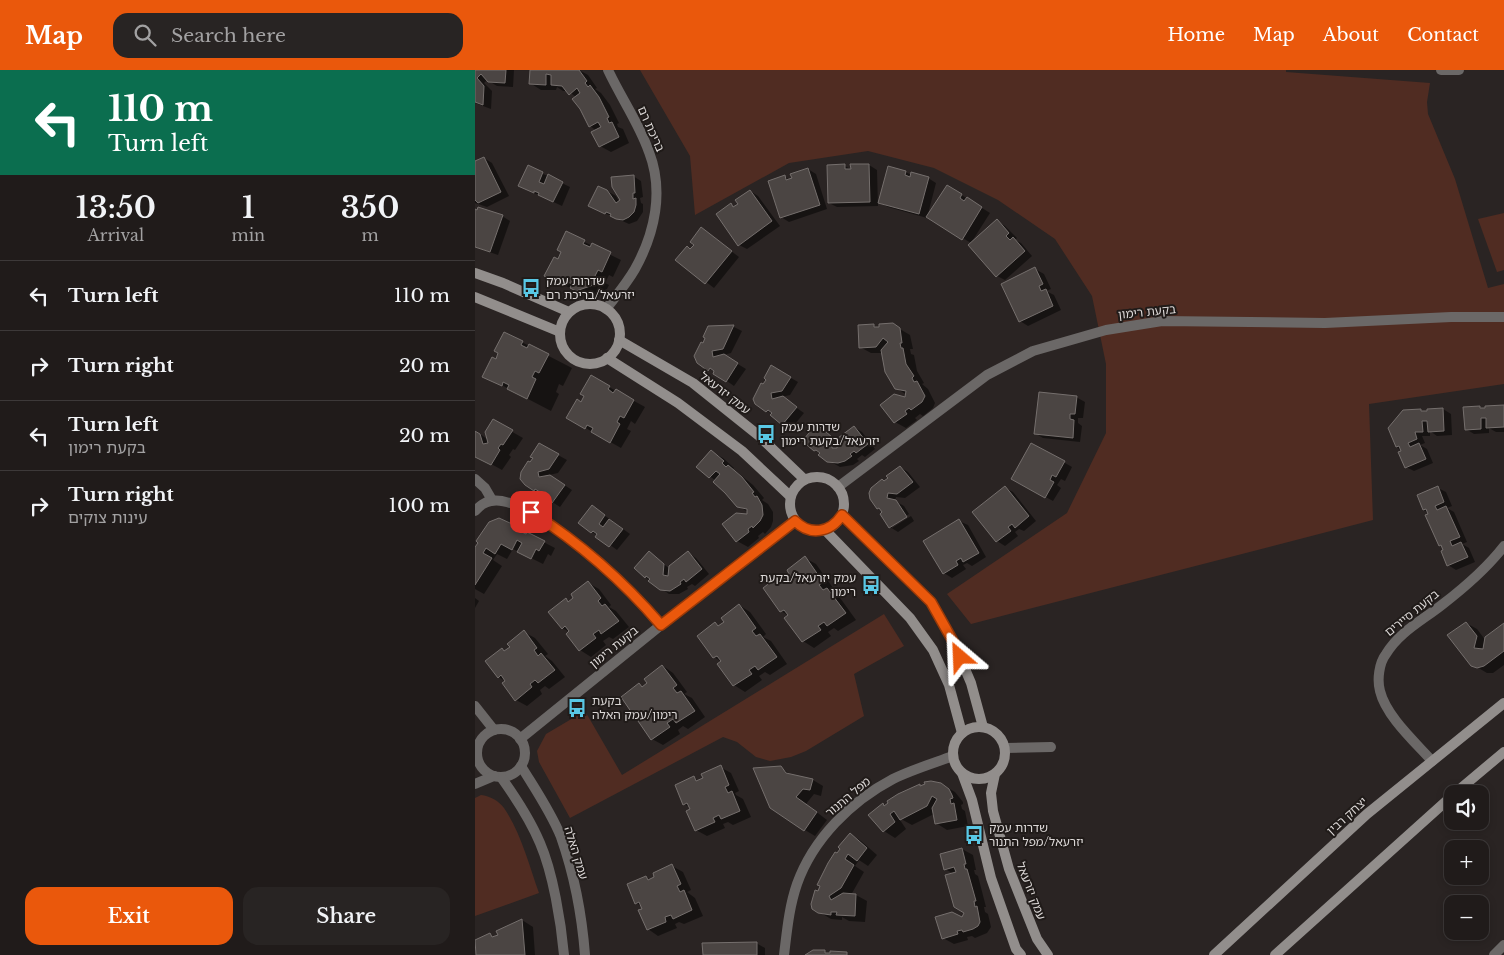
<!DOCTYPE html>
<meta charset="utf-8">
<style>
:root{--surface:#201b1a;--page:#282423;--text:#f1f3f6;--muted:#a2a1a2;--line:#3d3939;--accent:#ea580c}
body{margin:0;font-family:"Libre Baskerville","Noto Sans Hebrew",serif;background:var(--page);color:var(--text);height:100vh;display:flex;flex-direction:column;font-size:19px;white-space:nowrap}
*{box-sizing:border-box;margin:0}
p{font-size:16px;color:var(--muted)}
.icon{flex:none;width:28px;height:28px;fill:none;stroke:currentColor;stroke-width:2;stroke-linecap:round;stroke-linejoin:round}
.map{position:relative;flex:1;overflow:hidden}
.details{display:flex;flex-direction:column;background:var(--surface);width:475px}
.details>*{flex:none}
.banner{background:#0b6e4f;color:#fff;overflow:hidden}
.tools{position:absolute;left:969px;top:715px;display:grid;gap:10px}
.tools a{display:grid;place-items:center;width:45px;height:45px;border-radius:10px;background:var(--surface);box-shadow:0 2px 8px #0003,0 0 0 1px var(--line);font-size:25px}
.pin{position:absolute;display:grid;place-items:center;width:42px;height:42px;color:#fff;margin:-21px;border-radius:10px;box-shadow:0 2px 8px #0006}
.me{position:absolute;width:55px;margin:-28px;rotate:334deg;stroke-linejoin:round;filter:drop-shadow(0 0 4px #0008)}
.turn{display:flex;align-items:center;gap:18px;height:105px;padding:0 25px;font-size:22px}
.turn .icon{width:65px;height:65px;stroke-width:2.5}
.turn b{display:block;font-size:35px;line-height:42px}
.eta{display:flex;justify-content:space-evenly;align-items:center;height:85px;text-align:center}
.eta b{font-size:30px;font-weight:600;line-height:35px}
.primary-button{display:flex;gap:10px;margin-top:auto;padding:10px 25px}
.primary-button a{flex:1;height:58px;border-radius:15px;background:var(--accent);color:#fff;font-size:20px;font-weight:600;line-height:58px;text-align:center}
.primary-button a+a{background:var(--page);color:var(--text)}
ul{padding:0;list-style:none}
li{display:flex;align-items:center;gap:15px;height:70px;padding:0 25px;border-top:1px solid var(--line)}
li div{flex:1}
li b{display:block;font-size:19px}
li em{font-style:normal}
header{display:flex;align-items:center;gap:30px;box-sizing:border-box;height:70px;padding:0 25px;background:var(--accent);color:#fff}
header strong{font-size:24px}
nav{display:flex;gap:28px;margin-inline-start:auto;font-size:18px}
.search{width:350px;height:45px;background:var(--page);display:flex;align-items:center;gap:12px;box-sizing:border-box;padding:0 18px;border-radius:15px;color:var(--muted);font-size:19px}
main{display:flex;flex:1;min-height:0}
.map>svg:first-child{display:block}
.green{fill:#502c22}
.shadow{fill:#0007}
.building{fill:#4b4543;stroke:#756f6d}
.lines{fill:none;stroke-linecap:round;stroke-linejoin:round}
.street{stroke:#6b6867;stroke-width:10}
.secondary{stroke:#928e8c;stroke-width:10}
.route-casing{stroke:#983908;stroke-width:12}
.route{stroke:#ea580c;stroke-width:9}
.labels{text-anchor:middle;stroke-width:4;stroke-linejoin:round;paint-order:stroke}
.street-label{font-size:12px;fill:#dcd8d7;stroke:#201b19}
.poi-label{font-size:12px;fill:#dcd8d7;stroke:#201b19;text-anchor:start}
</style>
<header>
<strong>Map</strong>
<div class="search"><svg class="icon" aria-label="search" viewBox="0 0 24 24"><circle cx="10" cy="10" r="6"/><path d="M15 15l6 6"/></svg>Search here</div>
<nav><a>Home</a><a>Map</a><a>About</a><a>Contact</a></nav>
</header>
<main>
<section class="details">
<div class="banner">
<div class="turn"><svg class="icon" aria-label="left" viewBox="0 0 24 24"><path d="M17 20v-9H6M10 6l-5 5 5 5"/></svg><div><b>110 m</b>Turn left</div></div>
</div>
<div class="eta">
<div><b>13:50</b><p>Arrival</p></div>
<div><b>1</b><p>min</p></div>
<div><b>350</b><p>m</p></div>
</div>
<ul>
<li><svg class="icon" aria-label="left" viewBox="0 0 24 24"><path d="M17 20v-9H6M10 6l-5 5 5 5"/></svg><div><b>Turn left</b></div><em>110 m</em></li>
<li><svg class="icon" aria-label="right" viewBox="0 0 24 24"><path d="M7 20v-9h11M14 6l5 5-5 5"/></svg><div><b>Turn right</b></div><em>20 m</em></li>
<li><svg class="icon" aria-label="left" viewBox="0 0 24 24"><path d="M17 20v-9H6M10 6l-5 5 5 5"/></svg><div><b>Turn left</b><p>בקעת רימון</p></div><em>20 m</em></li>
<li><svg class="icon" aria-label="right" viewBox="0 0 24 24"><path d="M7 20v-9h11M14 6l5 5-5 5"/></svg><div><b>Turn right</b><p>עינות צוקים</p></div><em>100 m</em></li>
</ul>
<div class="primary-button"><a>Exit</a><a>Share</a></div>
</section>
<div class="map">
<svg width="1029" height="885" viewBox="0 0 1029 885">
<rect width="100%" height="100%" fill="#2a2423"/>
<g class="green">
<path d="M165 0H811V2L955 13 952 32 953 44 980 109 1013 218 1029 214V314L894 334 898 450 496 554 472 524 592 443 631 363V294L617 226 580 169 523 130 459 98 393 81 314 93 220 145 215 86Z"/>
<path d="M1029 143V200L1022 202 1003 149Z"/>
<path d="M409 544 429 576 379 604 389 646 331 681 316 687 295 691 281 687 262 672 248 667 95 748 64 692 62 681 71 664 110 641 147 705Z"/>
<path d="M6 725C15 726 24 731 29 738 46 763 54 795 64 823L0 846V728Z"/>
</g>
<g class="shadow">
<path d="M0 0H39L38 17 22 16 12 10 9 13 17 21 16 39 0 33Z"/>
<path d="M56 0H104L113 5 122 18 120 19 126 23 135 35 144 53 142 54 143 57 148 59 154 73 136 82 125 76 122 61 115 56 101 27 93 21H88L82 17 81 20H66L55 13Z"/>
<path d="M9 88 17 93 34 126 12 137 0 133V93Z"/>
<path d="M394 95 402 100 403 136 362 137 354 133 370 96 377 100Z"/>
<path d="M54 97 95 117 87 136 53 120Z"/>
<path d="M333 99 341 104 352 139 314 152 306 147 310 107 315 110Z"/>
<path d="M430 102 437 105 453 108 461 113 452 148 413 137 405 133Z"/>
<path d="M158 106 166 111 168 127 165 128 166 133 168 134V142L162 151 154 154 123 140 132 121 141 126 144 132 147 130Z"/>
<path d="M472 116 515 143 496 173 453 147Z"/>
<path d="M275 121 283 126 305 156 272 179 264 175 256 135 260 137Z"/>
<path d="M0 141 27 146 35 151 23 185 0 177Z"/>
<path d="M522 151 530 156 542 168 540 170 546 173 557 186 530 210 522 206Z"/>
<path d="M227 159 264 187 239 218 202 190 216 180 220 174Z"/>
<path d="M91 163 146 190 138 207 134 205 130 213 134 215 132 219 113 227 71 206 83 190 87 182Z"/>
<path d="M560 199 569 204 576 219 571 221 579 225 586 240 553 256 545 251Z"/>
<path d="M418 255 435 265 438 279H435L436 284 439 285 442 301 449 313 447 314 453 319 460 333 458 338 448 346 445 344 440 348 442 350 431 358 420 352 407 335 431 328 432 325 421 318 407 283H396L385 277 399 256 403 258Z"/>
<path d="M259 257 267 261 256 283 248 285 271 299 259 316 221 289 229 275 234 258Z"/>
<path d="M29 263 97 298 88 316 84 314 81 322 84 324 76 341 9 306 21 291Z"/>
<path d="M297 297 323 312 315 325 306 327 329 343 316 359 280 331V325L286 314 289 316Z"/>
<path d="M116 307 170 337 160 354 156 351 152 359 156 361 146 378 93 348 106 333Z"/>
<path d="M601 327 610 332 608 348H603V353L607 356 605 372 568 368 560 363Z"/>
<path d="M1029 336V362H1021L1014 358V363L999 364 991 359 1005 337 1009 340Z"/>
<path d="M968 339 976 344 977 365 962 366 955 361V366H947L950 373 945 375 952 379 958 393 939 401 931 397 927 382 922 377 928 341 946 340 949 342Z"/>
<path d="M18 351 48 368 40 380 38 379 34 385 36 387 27 400 0 385V360L13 370Z"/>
<path d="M343 356 356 366 353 364 352 366 364 373 379 357 387 362 400 379 390 387 387 385 382 389 384 391 378 395 365 397 347 387 346 384 340 380Z"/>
<path d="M557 374 597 397 590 411 586 409 582 415 586 418 578 431 538 409Z"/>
<path d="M65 375 92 390 83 403 74 405 97 420 85 437 59 420 55 394Z"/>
<path d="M237 382 248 388 259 398 258 399 278 415 289 428 287 430 293 434 298 442V451L296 457 290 464 288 462 283 466 284 468 273 477 262 471 273 442 263 436 241 411 223 397Z"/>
<path d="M425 397 433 402 445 417 430 428 421 427 420 431 429 436 434 444 417 455V458L436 446 439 451 423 462 415 457 408 441 403 438 410 412Z"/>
<path d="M530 418 538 422 561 451 549 461 544 459 540 462 543 466 530 476 522 471 499 442Z"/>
<path d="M963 418 971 422 977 436 972 438 979 442 992 472 987 474 994 478 1000 492 981 500 973 495 970 480 968 477 965 475 955 445 949 440Z"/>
<path d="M118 437 155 464 142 480 105 453Z"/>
<path d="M484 451 493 455 511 487 497 496 492 493 488 495 491 499 477 508 469 503Z"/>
<path d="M47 461 80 478 76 486 73 484 68 494 38 479 32 489 22 484 18 490 27 496 9 524 0 519V478Z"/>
<path d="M174 483 195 499 213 483 221 488 234 504 220 516 217 514 212 517 213 519 204 524H194L170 507Z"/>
<path d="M330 488 341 494 358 518 355 521 363 525 381 550 363 561 359 558 353 562 356 566 339 578 328 571 314 546 306 541 290 519 306 506 311 508Z"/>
<path d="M113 513 124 519 136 535 134 537 141 541 154 557 138 569 134 567 128 571 131 575 116 587 105 580 95 562 87 558 91 530 95 532Z"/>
<path d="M0 528 4 531 0 538Z"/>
<path d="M264 535 275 542 291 564 288 567 296 571 312 594 295 605 290 602 284 606 287 610 270 622 259 615 244 594 247 592 239 587 240 554 245 556 250 552Z"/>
<path d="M991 553 1002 559 1011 571 1029 554V595L1018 603H1012L995 593Z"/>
<path d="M49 562 60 568 73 584 70 586 77 591 90 607 74 619 70 616 65 620 67 624 52 636 41 630 31 612 24 607 27 579 31 582Z"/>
<path d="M188 596 198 603 212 622 209 624 217 628 230 647 213 659 208 656 203 660 205 664 188 675 177 669 168 649 160 645 164 615 169 617 174 613Z"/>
<path d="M245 697 256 703 264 721 260 723 261 725 268 729 276 747 258 755 253 752 248 754 250 758 232 766 221 760 216 738 209 734 219 708 224 711Z"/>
<path d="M306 698 318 706 338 710 348 716 346 726 339 724 331 734 352 750 340 766 330 760Z"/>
<path d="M445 715 447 717 468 715 480 722 488 732V734L486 735 487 739 490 741 493 756 472 760 461 753 459 744 437 755 426 749 425 750 431 759 420 768 409 761 408 735 410 736Z"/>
<path d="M375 764 386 771 402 785 393 796 384 790 380 796 389 802 376 825H381L392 831 390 852 374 851 367 847V850L356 849 341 840 344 823 363 785Z"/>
<path d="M487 779 498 785 501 800H499L500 804 503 806 511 837H509L510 842 513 844 516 857 512 863 500 868 497 866 492 867 493 870 479 874 468 868 487 849 491 842 479 804 470 799Z"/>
<path d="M197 796 208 802 216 820 212 822 220 828 228 846 209 854 204 852 200 854 202 858 183 866 173 859 168 837 161 833 153 815 171 807 176 810Z"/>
<path d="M47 850 58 857 60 885H2L0 880V871L15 865 20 867 24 865 23 861Z"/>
<path d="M281 873 290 878V885H229Z"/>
</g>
<g class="building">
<path d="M0 0H31L30 13 13 12 6 4 2 8 9 16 8 35 0 32Z"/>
<path d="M55 0H104L112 11 110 13 113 17 115 15 124 27 134 47 132 48 134 53 137 52 144 67 124 77 116 62 126 57 123 52 114 57 105 39 97 29 105 23 102 18 94 25 87 16 76 15V5L71 4V15L54 14Z"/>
<path d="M9 87 26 122 3 133 0 130V91Z"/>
<path d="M370 94V99H376L375 94H394L395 132 353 133 352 95Z"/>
<path d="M53 95 68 102 64 112 69 114 73 104 88 112 78 132 63 125 64 123 59 121V123L43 116Z"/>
<path d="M413 96 431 101 430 105 435 107 436 102 454 107 444 144 403 133Z"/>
<path d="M333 98 345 135 305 148 293 111 310 105 311 110 317 108 315 104Z"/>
<path d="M159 105 160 123H158V129L161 128V135L159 142 154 147 148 150 141 149 135 146 136 144 131 142 130 144 113 136 123 116 132 120 141 133 145 130 137 117 136 107Z"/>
<path d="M472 115 487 124 485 128 489 131 492 127 507 137 487 170 451 147Z"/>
<path d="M275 120 297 151 263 176 241 144 256 133 258 137 263 134 260 130Z"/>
<path d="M3 137 28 145 15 182 0 177V139L2 140Z"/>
<path d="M522 149 534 163 531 166 535 170 538 167 550 181 521 207 493 175Z"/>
<path d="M226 157 257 181 230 214 200 190 212 176 215 179 219 175 215 172Z"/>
<path d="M91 161 110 170 108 174 115 177 117 173 136 182 127 202 123 200 120 206 124 208 121 214 101 221 95 218 97 214 91 211 89 215 69 206 79 187 83 189 86 182 82 180Z"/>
<path d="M560 197 568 214 564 216 566 221 571 219 578 236 544 252 526 214Z"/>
<path d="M418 253 425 258 427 273H425L426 278H428L431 294 439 306 437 308 439 312 442 311 450 326 447 332 436 340 434 338 430 341 432 344 419 353 405 335 419 324 430 327 431 321 420 319 410 302 406 280 413 272 408 268 401 277 384 278 383 255 399 254V257H404V254Z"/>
<path d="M259 255 248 279 237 281 238 287 249 284 263 293 251 312 238 304 239 301 235 298 233 301 222 293 219 286 226 272 228 273 230 268 228 267 233 256Z"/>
<path d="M29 262 48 271 46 275 52 278 54 274 74 284 64 303 60 301 57 307 61 309 52 329 32 319 34 315 28 312 27 316 7 307 17 287 21 289 23 283 19 281Z"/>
<path d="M296 295 316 307 307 321 296 323 297 329 308 326 322 337 307 355 295 345 297 343 293 340 291 342 280 334 278 329 286 313 288 314 291 310 289 308Z"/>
<path d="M116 305 135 316 133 319 138 323 141 319 159 330 149 348 145 346 142 352 145 354 135 373 116 362 118 358 112 355 110 359 91 348 102 329 106 332 109 326 105 324Z"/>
<path d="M564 322 602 326 600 344H595V349L599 350 598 368 559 364Z"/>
<path d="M1029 335V357L1011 358V348H1006V359L990 360 988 337 1005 336V338H1010V336Z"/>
<path d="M968 338 969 361 953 362 952 351H947L948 362H940L942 369 933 373 935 377 944 373 951 389 930 398 923 382 926 381 924 376 921 377 913 358 928 340 946 339V341H952V339Z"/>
<path d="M18 349 38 360 28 375 26 374 23 378 25 380 16 395 0 387V361L5 364 8 374 13 373 10 362Z"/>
<path d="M342 354 358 368 357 378H362L363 368 379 356 393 374 381 383 379 381 375 384 377 386 370 391 363 393 352 392 343 385 345 383 341 380 339 381 327 371Z"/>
<path d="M64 373 84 384 74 399 63 402 64 407 75 405 90 415 77 433 63 424 65 422 60 419 59 421 50 415 45 409 46 402 53 391 55 392 58 388 55 387Z"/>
<path d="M556 373 590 391 581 407 577 405 575 410 579 412 570 428 536 409Z"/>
<path d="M236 380 249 391 247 393 251 397 253 395 267 407 279 422 277 423 280 427 282 426 287 435 288 445 285 451 278 458 277 456 273 459 274 462 261 472 247 454 261 443 272 444V439L262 437 250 423 238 412 245 404 241 401 234 408 221 397Z"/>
<path d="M425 396 438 412 422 424 413 423 412 428 421 430 432 447 414 458 405 444 407 442 404 438 402 439 395 429 394 423 396 418 407 409 409 411 413 408 411 406Z"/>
<path d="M530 416 554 446 540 458 537 454 533 457 536 461 521 472 497 442Z"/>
<path d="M963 416 969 432 960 436 962 440 971 436 985 467 975 471 977 476 986 472 993 487 972 496 966 481 968 480 966 475 964 476 950 445 953 444 951 439 948 440 942 425Z"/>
<path d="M117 435 130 445 124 454 128 457 134 449 148 459 134 477 120 467 122 464 118 461 116 463 103 453Z"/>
<path d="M24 448 48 459 47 462 51 464 52 462 70 471 64 481 61 479 56 489 42 482 47 473 42 470 37 480 26 474 20 484 11 478 8 483 17 488 0 515V477L3 473 1 471 14 452Z"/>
<path d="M484 449 504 483 488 492 486 488 481 491 483 495 468 504 448 471Z"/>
<path d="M174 481 189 494 188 505 193 506 194 496 213 481 227 499 211 512 209 509 205 512 206 514 195 521 185 520 173 511 175 509 171 506 170 508 159 498Z"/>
<path d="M330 486 348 512 344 515 348 520 352 518 371 543 352 556 349 552 343 556 346 560 327 572 309 548 313 545 309 540 305 542 288 518 306 504 309 508 314 504 312 500Z"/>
<path d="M113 511 126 528 123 531 127 536 130 534 144 551 126 564 124 560 118 564 121 568 104 581 91 564 94 561 90 556 87 559 73 542 91 528 93 532 98 528 96 524Z"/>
<path d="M264 534 281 558 277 561 281 566 285 564 302 587 283 600 280 596 274 600 277 604 258 616 242 594 246 591 242 586 238 588 222 566 240 552 243 556 249 552 246 548Z"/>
<path d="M991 552 1002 566 999 578 1008 579 1010 567 1029 553V581L1009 596 1002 598 996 596 972 565Z"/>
<path d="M49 560 62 578 59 580 63 586 66 583 80 600 63 613 60 610 55 614 57 617 40 631 27 613 30 611 26 605 23 608 10 591 27 578 29 581 35 577 32 574Z"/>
<path d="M187 595 202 615 198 618 202 623 206 621 220 641 201 653 198 649 192 653 195 657 176 670 163 651 167 649 163 643 159 646 146 627 164 613 167 617 172 613 169 609Z"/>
<path d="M246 695 254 715 250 717 253 723 257 721 265 741 246 749 244 745 238 748 240 752 220 761 211 741 215 739 212 733 208 735 200 715 219 706 221 711 228 708 226 704Z"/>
<path d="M306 696 311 703 338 709 335 720 328 719 321 727 342 742 329 761 295 738 278 698Z"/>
<path d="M456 711 466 713 474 719 477 725 478 728 475 729 476 734 479 733 482 750 460 754 457 738 462 729 457 726 452 736 425 750 419 741 415 744 420 752 408 762 393 745 408 733 409 736 413 733 412 731 423 724 445 714V716L450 714 449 712Z"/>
<path d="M375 763 392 778 382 791 373 784 370 789 379 795 366 818 354 826 356 830 368 823 381 824 380 846 361 845 362 842H356V845L343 843 337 839 336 834 340 820 343 821 345 816 342 815 353 793 360 782 362 783 365 779 363 777Z"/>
<path d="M487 778 491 794H489L490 799H492L501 831H499L500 837 502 836 505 852 503 856 498 859 488 862 487 860 482 861 483 864 467 869 460 847 477 842 487 847 489 843 479 837 470 805 481 802 479 797 469 800 465 784Z"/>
<path d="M197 794 206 814 202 816 205 822 209 820 217 840 198 849 196 845 190 847 191 852 172 860 163 840 167 839 164 832 160 834 152 814 171 806 173 810 179 807 178 803Z"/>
<path d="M47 849 50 885H1L0 870 15 863 17 867 23 865 21 861Z"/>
<path d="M282 872V885H228L227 873Z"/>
<path d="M338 880H350V883H355V881L372 882V885H330Z"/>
</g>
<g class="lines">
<g class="street">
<path d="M966 0H984"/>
<path d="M131 239C141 226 152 213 160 199 180 163 189 121 174 82 164 53 146 28 133 0"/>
<path d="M0 409 10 418 17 430"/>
<path d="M363 417 512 305 558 281 631 260 687 251 850 253 976 247H1029"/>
<path d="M0 441C5 436 9 432 16 431 47 424 124 491 147 513 161 526 174 541 186 555"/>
<path d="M0 636 19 660"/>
<circle cx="26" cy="683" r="24"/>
<path d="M45 669 186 555 320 451"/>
<path d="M530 678 576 677"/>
<path d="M957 691C940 672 911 646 905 621 902 610 904 593 911 584 924 562 948 550 968 534 990 517 1012 498 1029 476"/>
<path d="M46 696C60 719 76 742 86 767 99 804 107 846 110 885"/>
<path d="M26 707C41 728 55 749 65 773 78 803 86 852 89 885"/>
<path d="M0 714 19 706"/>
<path d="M309 885C312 861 314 837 322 814 338 769 376 731 418 709 436 700 459 693 478 686"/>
<path d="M1019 885 1029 875"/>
</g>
<g class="secondary">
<path d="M0 203 28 213 94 242"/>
<path d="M0 227 85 262"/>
<circle cx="115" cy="264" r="30"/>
<path d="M144 270 218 313 283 365 329 409"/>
<path d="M132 288 203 333 267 381 315 426"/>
<circle cx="342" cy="434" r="27"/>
<path d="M367 445 456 532 479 573 496 613 508 657"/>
<path d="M350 460 435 548 458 580 474 615 487 663"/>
<circle cx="504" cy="683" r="26"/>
<path d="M487 703 497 730 516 808 541 879 546 885"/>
<path d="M520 704 516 723 518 741 534 799 562 869 573 885"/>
<path d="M979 724 1029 682"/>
<path d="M739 885 892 744 1029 633"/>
<path d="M800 885 978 725"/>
</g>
</g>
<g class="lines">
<g class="route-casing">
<path id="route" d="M56 442C105 473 149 512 186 555L320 451C335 466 355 463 367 445L456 532 479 573 485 587"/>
</g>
<use href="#route" class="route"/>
</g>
<defs>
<g id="bus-bare" transform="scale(1.5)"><path d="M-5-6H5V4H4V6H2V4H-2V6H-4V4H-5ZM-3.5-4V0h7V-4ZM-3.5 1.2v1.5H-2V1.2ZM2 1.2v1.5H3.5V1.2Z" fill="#59c8e5" stroke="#201b19" stroke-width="2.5" paint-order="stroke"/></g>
</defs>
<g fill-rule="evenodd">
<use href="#bus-bare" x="56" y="218"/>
<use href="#bus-bare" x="291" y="364"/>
<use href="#bus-bare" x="396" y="515"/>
<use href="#bus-bare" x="102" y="638"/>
<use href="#bus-bare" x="499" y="765"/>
</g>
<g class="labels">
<g class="street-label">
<text transform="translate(176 59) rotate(66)" y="4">בריכת רם</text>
<text transform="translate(672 242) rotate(-6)" y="4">בקעת רימון</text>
<text transform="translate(250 323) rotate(38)" y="4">עמק יזרעאל</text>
<text transform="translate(937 543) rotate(-39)" y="4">בקעת סיירים</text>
<text transform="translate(139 577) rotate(-39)" y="4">בקעת רימון</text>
<text transform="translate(373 727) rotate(-40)" y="4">מפל התנור</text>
<text transform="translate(872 746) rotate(-42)" y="4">יצחק רבין</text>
<text transform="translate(101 783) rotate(73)" y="4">עמק האלה</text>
<text transform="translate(556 821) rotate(69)" y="4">עמק יזרעאל</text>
</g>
<g class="poi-label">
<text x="71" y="215">שדרות עמק<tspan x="71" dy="14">יזרעאל/בריכת רם</tspan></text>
<text x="306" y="361">שדרות עמק<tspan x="306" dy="14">יזרעאל/בקעת רימון</tspan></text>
<text x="381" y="512" text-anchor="end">עמק יזרעאל/בקעת<tspan x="381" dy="14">רימון</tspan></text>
<text x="117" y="635">בקעת<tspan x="117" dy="14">רימון/עמק האלה</tspan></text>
<text x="514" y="762">שדרות עמק<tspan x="514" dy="14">יזרעאל/מפל התנור</tspan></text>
</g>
</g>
</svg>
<div class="tools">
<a><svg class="icon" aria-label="sound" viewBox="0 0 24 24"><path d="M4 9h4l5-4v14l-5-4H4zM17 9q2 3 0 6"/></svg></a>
<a>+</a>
<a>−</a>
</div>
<div class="pin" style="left:56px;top:442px;background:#d93025"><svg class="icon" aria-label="arrive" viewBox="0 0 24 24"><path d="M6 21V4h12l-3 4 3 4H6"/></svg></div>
<svg class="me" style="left:485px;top:587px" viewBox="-20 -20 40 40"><path d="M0-17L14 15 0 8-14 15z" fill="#ea580c" stroke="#fff" stroke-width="4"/></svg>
</div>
</main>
